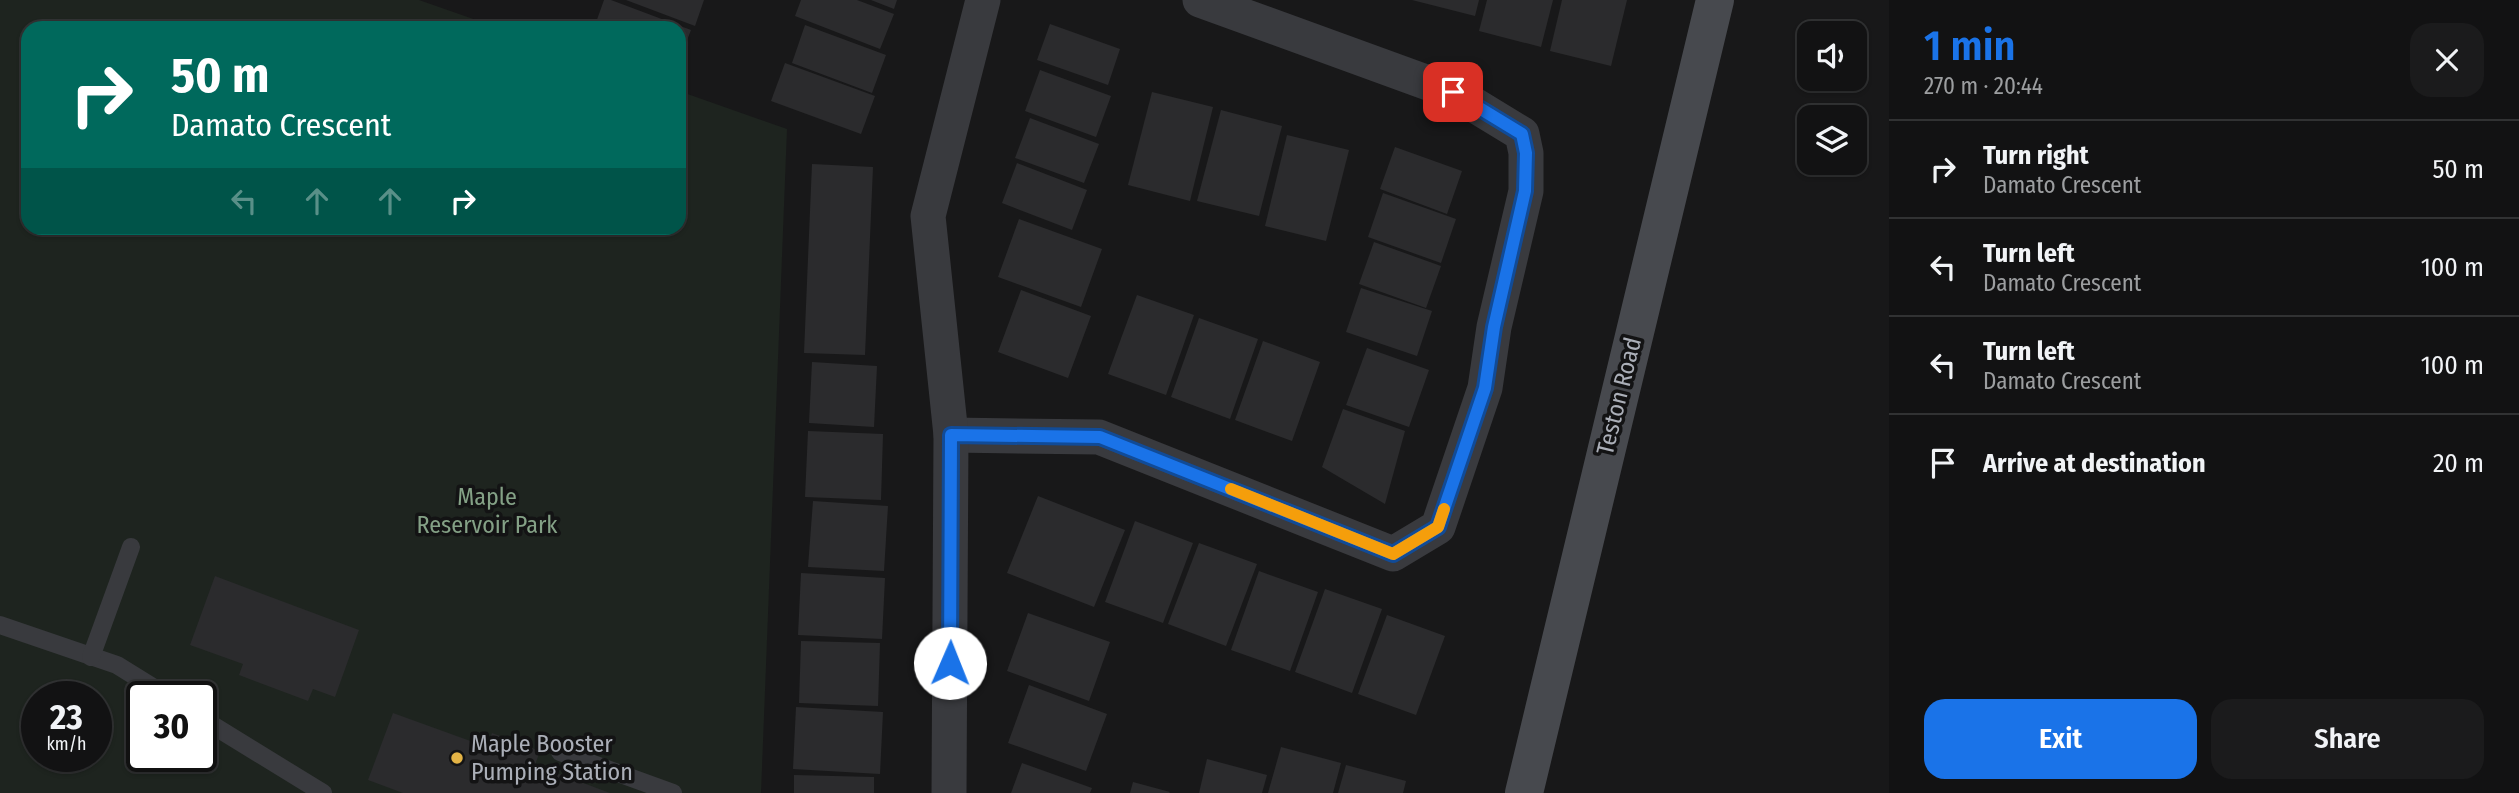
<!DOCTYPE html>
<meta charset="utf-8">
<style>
:root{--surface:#121213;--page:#1b1b1c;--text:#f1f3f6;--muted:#9c9ea0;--line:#313233;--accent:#1a73e8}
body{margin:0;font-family:"Fira Sans Condensed",sans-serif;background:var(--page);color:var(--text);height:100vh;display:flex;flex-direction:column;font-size:26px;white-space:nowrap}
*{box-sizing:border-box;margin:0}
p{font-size:23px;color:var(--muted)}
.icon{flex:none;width:38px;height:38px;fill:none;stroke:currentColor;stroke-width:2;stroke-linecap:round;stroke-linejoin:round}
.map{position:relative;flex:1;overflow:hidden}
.drawer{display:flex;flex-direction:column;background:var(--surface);width:630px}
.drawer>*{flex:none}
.top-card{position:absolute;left:21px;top:21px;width:665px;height:214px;border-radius:21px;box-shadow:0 2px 5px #0004,0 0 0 2px var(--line);background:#00695c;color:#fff;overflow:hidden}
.fabs{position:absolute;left:1797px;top:21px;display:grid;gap:14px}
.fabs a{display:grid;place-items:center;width:70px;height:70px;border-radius:14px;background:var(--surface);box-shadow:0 2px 5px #0004,0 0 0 2px var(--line);font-size:35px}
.speed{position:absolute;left:21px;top:681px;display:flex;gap:14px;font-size:35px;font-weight:700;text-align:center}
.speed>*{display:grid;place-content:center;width:91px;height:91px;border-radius:50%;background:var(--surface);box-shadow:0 2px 5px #0004,0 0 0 2px var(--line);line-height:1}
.speed small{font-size:18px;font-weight:400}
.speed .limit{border:4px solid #111;border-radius:10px;background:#fff;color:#111}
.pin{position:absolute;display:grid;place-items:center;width:60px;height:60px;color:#fff;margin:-30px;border-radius:14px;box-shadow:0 4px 10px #0006}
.me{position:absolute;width:77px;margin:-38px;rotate:1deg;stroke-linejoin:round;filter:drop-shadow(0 0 5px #0008)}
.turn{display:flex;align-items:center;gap:24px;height:147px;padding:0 35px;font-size:32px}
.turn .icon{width:91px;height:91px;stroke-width:2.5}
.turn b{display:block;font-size:49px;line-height:60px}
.lanes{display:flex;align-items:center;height:66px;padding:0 35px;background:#0003;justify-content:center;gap:35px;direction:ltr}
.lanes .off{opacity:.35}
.round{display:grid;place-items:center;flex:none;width:74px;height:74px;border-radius:21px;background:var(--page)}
.head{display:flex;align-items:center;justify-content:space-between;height:119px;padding:0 35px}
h1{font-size:42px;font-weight:600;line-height:52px;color:var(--accent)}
.cta{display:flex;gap:14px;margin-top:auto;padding:14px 35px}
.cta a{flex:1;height:80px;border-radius:21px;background:var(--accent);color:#fff;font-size:28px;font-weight:600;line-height:80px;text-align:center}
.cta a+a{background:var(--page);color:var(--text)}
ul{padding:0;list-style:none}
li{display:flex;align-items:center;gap:21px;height:98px;padding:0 35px;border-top:2px solid var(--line)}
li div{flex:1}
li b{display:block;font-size:26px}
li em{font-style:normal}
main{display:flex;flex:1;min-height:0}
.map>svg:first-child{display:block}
.green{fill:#1e241f;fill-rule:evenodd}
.building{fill:#2b2b2d}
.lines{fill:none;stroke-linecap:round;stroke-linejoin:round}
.lane{stroke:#393a3e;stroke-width:18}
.street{stroke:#393a3e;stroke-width:35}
.secondary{stroke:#47494e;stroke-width:38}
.route-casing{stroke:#114b97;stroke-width:18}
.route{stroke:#1a73e8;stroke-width:12}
.slow{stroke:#f59e0b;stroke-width:12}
.poi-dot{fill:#e3b346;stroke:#131314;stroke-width:2.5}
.labels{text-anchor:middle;stroke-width:7;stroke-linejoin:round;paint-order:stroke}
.street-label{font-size:24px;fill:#abafb8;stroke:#131314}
.park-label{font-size:24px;fill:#84a186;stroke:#131314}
.poi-label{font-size:24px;fill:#abafb8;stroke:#131314;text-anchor:start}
</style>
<main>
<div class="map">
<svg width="1889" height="793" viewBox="0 0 1889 793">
<rect width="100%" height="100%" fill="#181819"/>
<path class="green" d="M0 0H419L499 28H28V228H679V91L787 129 761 793H0ZM37 696H96V756H37ZM142 696H201V756H142Z"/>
<g class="building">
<path d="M604 0H611L691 30 679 61V28H594Z"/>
<path d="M626 0H704L695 26Z"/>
<path d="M801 0H857L894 14 880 49 795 16Z"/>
<path d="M871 0H897L894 9Z"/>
<path d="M1412 0H1479L1475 16Z"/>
<path d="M1487 0H1553L1541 47 1479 31Z"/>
<path d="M1562 0H1627L1611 66 1550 51Z"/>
<path d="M1050 24 1120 49 1108 85 1037 60Z"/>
<path d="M805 25 886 55 872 93 792 63Z"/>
<path d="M785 63 875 96 861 134 771 101Z"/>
<path d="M1040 70 1111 96 1096 137 1025 111Z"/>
<path d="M1152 92 1213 107 1190 201 1128 185Z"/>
<path d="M1221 110 1282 126 1259 216 1197 201Z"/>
<path d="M1030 118 1099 144 1084 183 1015 158Z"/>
<path d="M1287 135 1349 150 1326 241 1265 226Z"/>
<path d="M1395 147 1462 171 1447 214 1380 189Z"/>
<path d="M1017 163 1087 190 1072 230 1002 203Z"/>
<path d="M812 164 873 167 865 355 804 353Z"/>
<path d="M1383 193 1456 219 1441 263 1368 237Z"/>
<path d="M1019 219 1102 249 1081 307 998 277Z"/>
<path d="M1374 242 1441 266 1426 308 1359 284Z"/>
<path d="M1361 288 1432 311 1417 356 1346 332Z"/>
<path d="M1021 290 1091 316 1068 378 998 352Z"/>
<path d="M1137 295 1194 315 1166 395 1108 374Z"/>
<path d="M1199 318 1258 339 1230 419 1171 397Z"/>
<path d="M1263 341 1320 362 1292 441 1235 420Z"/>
<path d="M1367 348 1429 370 1409 427 1346 405Z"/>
<path d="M812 362 877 366 874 427 809 423Z"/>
<path d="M1343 409 1405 431 1385 504 1322 467Z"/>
<path d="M808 431 883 434 881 500 805 497Z"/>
<path d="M1038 496 1125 530 1094 607 1007 573Z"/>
<path d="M813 501 888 506 884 571 808 567Z"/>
<path d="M1135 521 1193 543 1163 623 1105 602Z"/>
<path d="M1199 543 1257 564 1226 646 1168 624Z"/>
<path d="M1259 571 1318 592 1290 671 1231 650Z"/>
<path d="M801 573 885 578 882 639 798 635Z"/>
<path d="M215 576 359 630 335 697 313 689 308 701 239 675 243 664 190 645Z"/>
<path d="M1325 589 1382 609 1352 693 1295 672Z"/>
<path d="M1028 613 1110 642 1089 701 1007 671Z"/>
<path d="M1387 615 1445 636 1416 715 1358 694Z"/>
<path d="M801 641 880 643 878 706 799 703Z"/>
<path d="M1029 685 1107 714 1086 771 1008 743Z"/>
<path d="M796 707 883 712 880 774 793 769Z"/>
<path d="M393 713 487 747 492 733 540 751 535 765 610 793H403L368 780Z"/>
<path d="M1281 747 1341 763 1333 793H1268Z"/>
<path d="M1207 759 1267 775 1262 793H1199Z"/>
<path d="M1022 763 1092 788 1090 793H1011Z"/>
<path d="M1346 765 1406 781 1403 793H1338Z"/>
<path d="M794 775 874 777V793H794Z"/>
<path d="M1133 782 1170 792 1169 793H1130Z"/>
</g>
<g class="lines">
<g class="lane">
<path d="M0 625 117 665 167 696"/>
<path d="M91 657 131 547"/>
<path d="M201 718 323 793"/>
<path d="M560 752 673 793"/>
</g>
<g class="street">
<path d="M951 435 1099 437 1393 554 1438 527 1485 388 1494 327 1526 191V153L1522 134 1453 92 1200 0"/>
<path d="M949 793 951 435 928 216 983 0"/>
</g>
<path class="secondary" d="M1524 793 1715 0"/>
</g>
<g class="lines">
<g class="route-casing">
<path id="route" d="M950 663 951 435 1100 437 1393 554 1438 527 1485 388 1494 327 1525 191 1526 153 1522 134 1453 92"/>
</g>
<use href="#route" class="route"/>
<path class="slow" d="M1231 489 1393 554 1438 527 1444 509"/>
</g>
<circle class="poi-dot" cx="457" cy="758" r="7"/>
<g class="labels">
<g class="street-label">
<text transform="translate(1619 396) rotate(-76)" y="8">Teston Road</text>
</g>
<g class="park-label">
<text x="487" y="505">Maple<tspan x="487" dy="28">Reservoir Park</tspan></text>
</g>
<g class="poi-label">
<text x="471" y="752">Maple Booster<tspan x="471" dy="28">Pumping Station</tspan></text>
</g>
</g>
</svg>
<div class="fabs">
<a><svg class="icon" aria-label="sound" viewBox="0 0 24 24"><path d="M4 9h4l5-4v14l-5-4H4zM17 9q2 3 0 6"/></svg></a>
<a><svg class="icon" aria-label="layers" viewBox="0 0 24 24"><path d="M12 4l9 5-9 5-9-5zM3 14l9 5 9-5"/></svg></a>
</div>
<div class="speed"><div>23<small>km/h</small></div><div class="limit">30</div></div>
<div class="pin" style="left:1453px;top:92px;background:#d93025"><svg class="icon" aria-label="arrive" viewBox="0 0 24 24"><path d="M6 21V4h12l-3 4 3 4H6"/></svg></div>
<svg class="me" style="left:950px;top:663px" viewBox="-20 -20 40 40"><circle r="19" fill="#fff"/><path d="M0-13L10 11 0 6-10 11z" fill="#1a73e8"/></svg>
<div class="top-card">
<div class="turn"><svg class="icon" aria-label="right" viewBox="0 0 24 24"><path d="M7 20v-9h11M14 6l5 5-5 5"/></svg><div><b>50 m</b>Damato Crescent</div></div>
<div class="lanes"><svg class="icon off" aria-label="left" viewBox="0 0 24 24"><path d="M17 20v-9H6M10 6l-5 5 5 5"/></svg><svg class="icon off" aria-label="ahead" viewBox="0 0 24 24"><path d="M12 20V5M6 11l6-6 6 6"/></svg><svg class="icon off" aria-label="ahead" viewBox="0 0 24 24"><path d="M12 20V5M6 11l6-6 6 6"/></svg><svg class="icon" aria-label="right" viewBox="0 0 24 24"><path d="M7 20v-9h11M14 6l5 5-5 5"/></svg></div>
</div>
</div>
<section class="drawer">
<div class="head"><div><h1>1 min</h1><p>270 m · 20:44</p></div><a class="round"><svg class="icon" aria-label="close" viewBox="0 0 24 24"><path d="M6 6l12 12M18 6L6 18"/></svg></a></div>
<ul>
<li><svg class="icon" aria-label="right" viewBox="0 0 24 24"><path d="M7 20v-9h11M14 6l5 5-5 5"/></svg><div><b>Turn right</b><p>Damato Crescent</p></div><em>50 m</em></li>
<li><svg class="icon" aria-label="left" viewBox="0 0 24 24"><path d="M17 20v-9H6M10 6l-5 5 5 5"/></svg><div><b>Turn left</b><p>Damato Crescent</p></div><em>100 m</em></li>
<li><svg class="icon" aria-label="left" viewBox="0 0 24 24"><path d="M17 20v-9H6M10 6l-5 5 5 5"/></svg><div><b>Turn left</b><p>Damato Crescent</p></div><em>100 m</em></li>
<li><svg class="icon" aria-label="arrive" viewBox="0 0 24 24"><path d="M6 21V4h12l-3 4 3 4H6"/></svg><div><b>Arrive at destination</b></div><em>20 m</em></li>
</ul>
<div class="cta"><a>Exit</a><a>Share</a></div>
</section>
</main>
